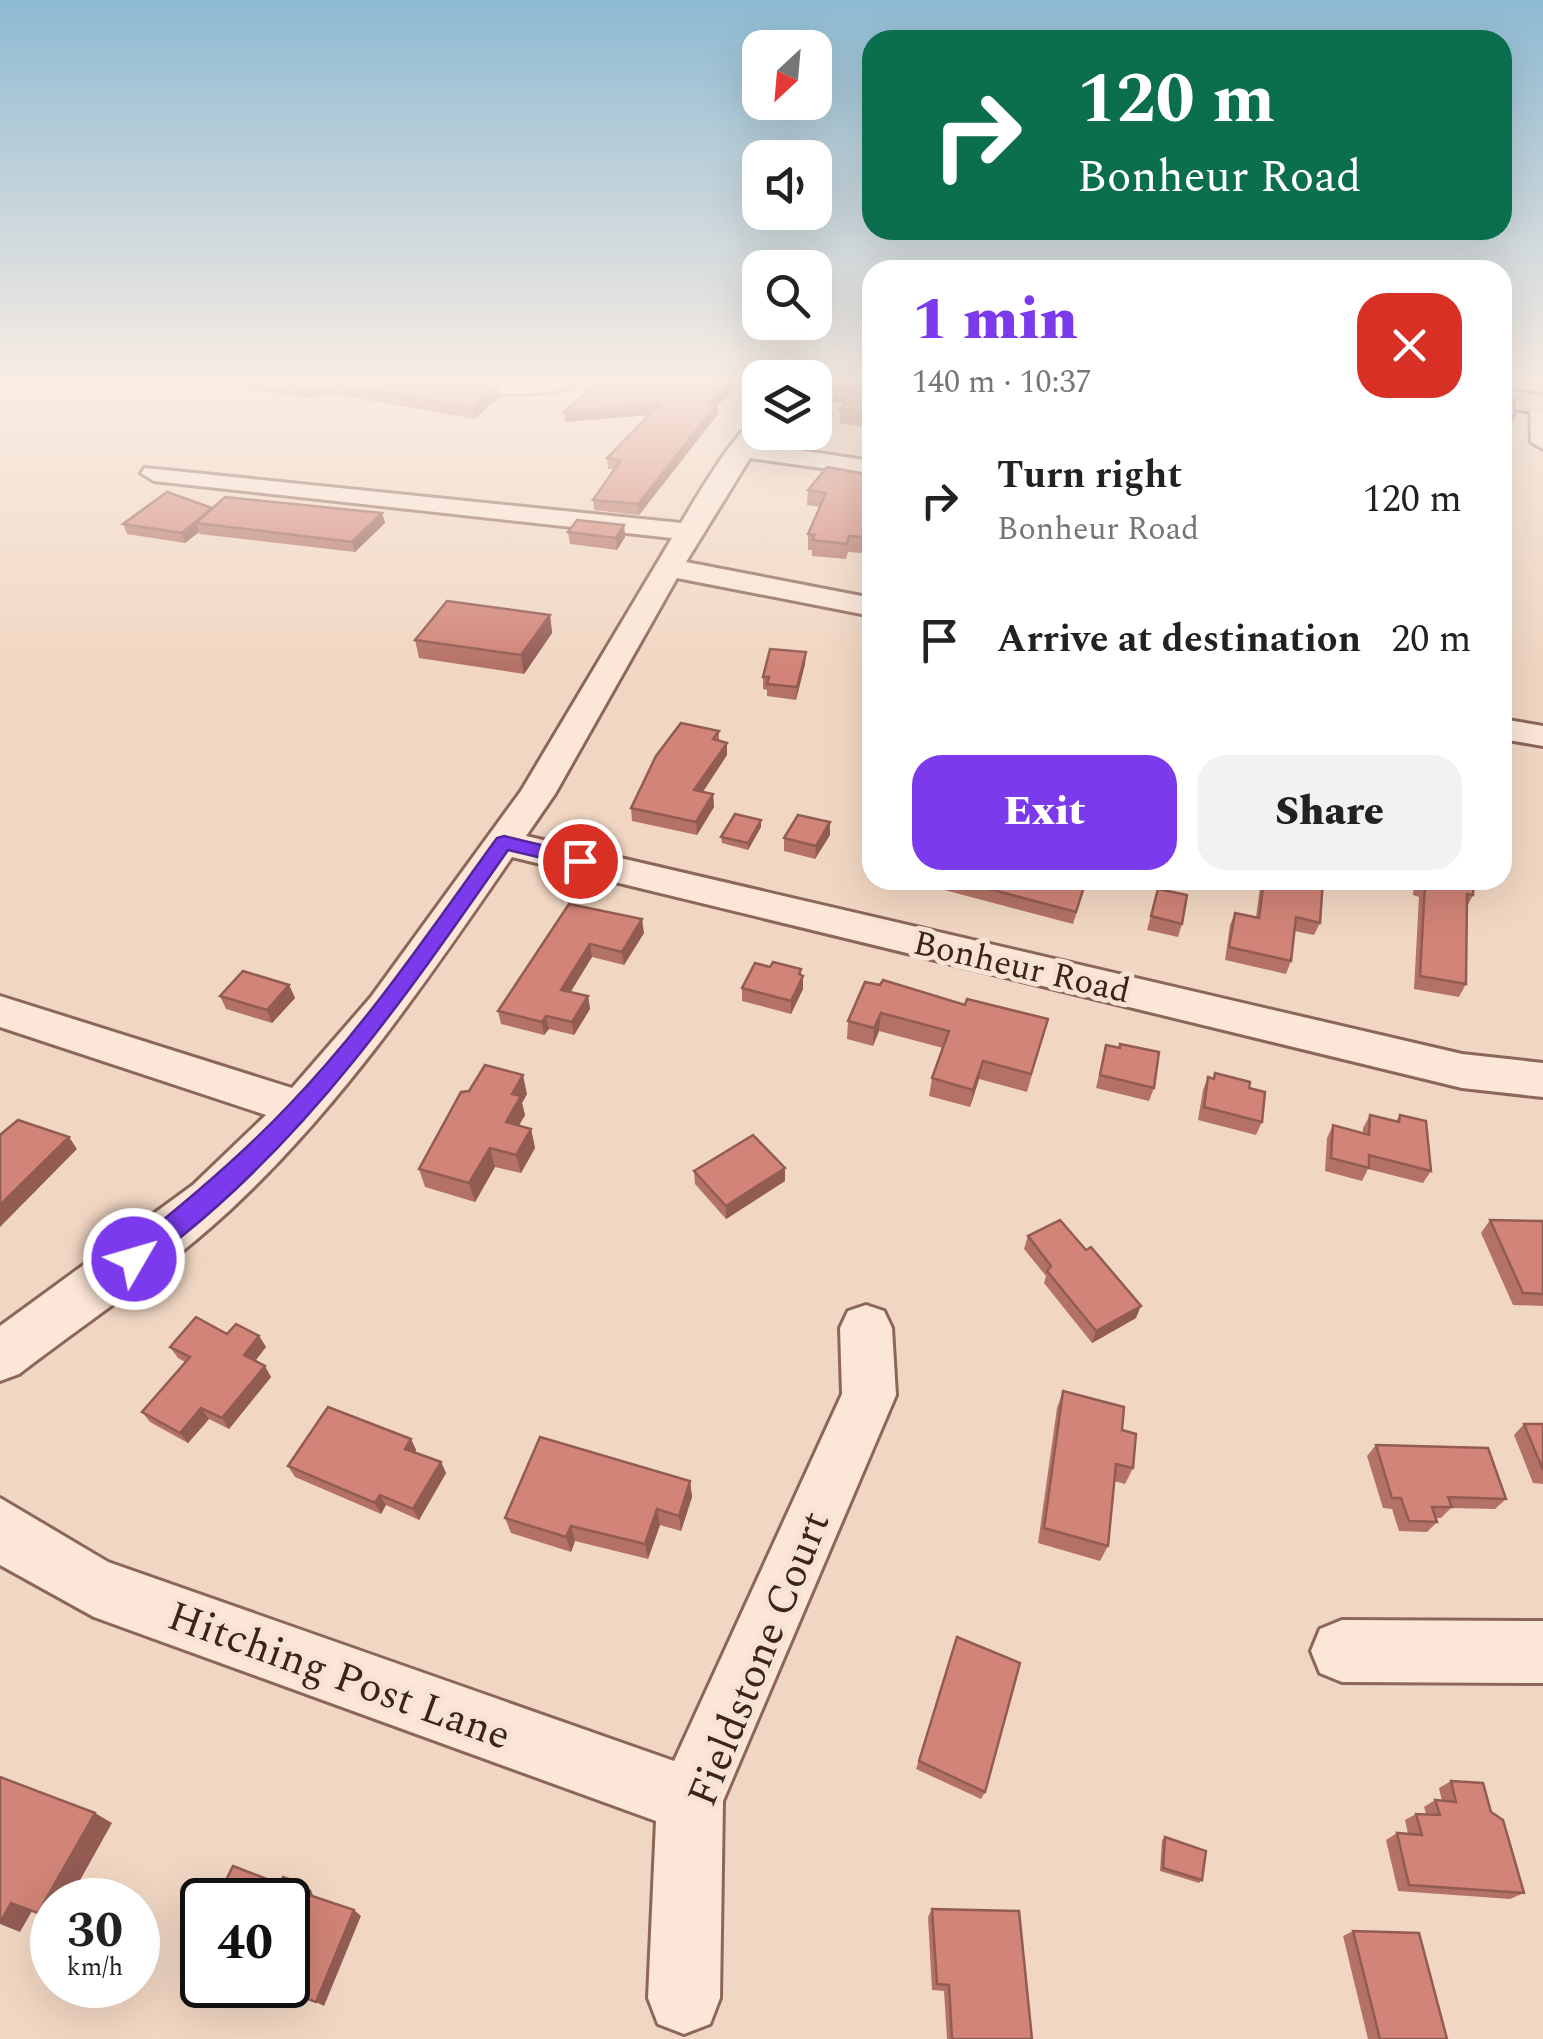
<!DOCTYPE html>
<meta charset="utf-8">
<style>
:root{--surface:#fff;--page:#f2f2f2;--text:#222;--muted:#767676;--accent:#7c3aed}
body{margin:0;font-family:Spectral,serif;background:var(--page);color:var(--text);height:100vh;display:flex;flex-direction:column;font-size:38px;white-space:nowrap}
*{box-sizing:border-box;margin:0}
p{font-size:32px;color:var(--muted)}
.icon{flex:none;width:55px;height:55px;fill:none;stroke:currentColor;stroke-width:2;stroke-linecap:round;stroke-linejoin:round}
.map{position:relative;flex:1;overflow:hidden}
.drawer{position:absolute;left:862px;top:260px;width:650px;height:630px;display:flex;flex-direction:column;background:var(--surface);border-radius:30px;box-shadow:0 10px 40px #0002}
.drawer>*{flex:none}
.top-card{position:absolute;left:862px;top:30px;width:650px;height:210px;border-radius:30px;box-shadow:0 10px 40px #0002;background:#0b6e4f;color:#fff;overflow:hidden}
.needle{width:65px;rotate:206deg}
.tools{position:absolute;left:742px;top:30px;display:grid;gap:20px}
.tools a{display:grid;place-items:center;width:90px;height:90px;border-radius:20px;background:var(--surface);box-shadow:0 10px 40px #0002;font-size:50px}
.speed{position:absolute;left:30px;top:1878px;display:flex;gap:20px;font-size:50px;font-weight:700;text-align:center}
.speed>*{display:grid;place-content:center;width:130px;height:130px;border-radius:50%;background:var(--surface);box-shadow:0 10px 40px #0002;line-height:1}
.speed small{font-size:25px;font-weight:400}
.speed .limit{border:5px solid #111;border-radius:15px;background:#fff;color:#111}
.pin{position:absolute;display:grid;place-items:center;width:85px;height:85px;color:#fff;margin:-42px;border:5px solid #fff;border-radius:50%;box-shadow:0 2px 10px #0007}
.me{position:absolute;width:110px;margin:-55px;rotate:52deg;stroke-linejoin:round;filter:drop-shadow(0 0 8px #0008)}
.turn{display:flex;align-items:center;gap:35px;height:210px;padding:0 50px;font-size:45px}
.turn .icon{width:130px;height:130px;stroke-width:2.5}
.turn b{display:block;font-size:70px;line-height:85px}
.round{display:grid;place-items:center;flex:none;width:105px;height:105px;border-radius:30px;background:var(--page)}
.head{display:flex;align-items:center;justify-content:space-between;height:170px;padding:0 50px}
h1{font-size:60px;font-weight:800;line-height:75px;color:var(--accent)}
.cta{display:flex;gap:20px;margin-top:auto;padding:20px 50px}
.cta a{flex:1;height:115px;border-radius:30px;background:var(--accent);color:#fff;font-size:40px;font-weight:800;line-height:115px;text-align:center}
.cta a+a{background:var(--page);color:var(--text)}
ul{padding:0;list-style:none}
li{display:flex;align-items:center;gap:30px;height:140px;padding:0 50px}
li div{flex:1}
li b{display:block;font-size:38px}
li em{font-style:normal}
.map>svg:first-child{display:block}
.lines{fill:none;stroke-linecap:round;stroke-linejoin:round}
.minor-casing{stroke:#8c6659;stroke-width:6}
.major-casing{stroke:#5a362d;stroke-width:6}
.minor{fill:#fbe6d7;fill-rule:evenodd}
.major{fill:#f6c099;fill-rule:evenodd}
.wall{fill:#b47266}
.shaded-wall{fill:#925c53}
.building{fill:#d18477;stroke:#925c53;stroke-width:2.5}
.route{fill:#7c3aed;stroke:#51269a;stroke-width:2.5}
.labels{text-anchor:middle;stroke-width:10;stroke-linejoin:round;paint-order:stroke}
.street-label{font-size:35px;fill:#3b241e;stroke:#f7e3d3}
.near-street-label{font-size:42px;fill:#3b241e;stroke:#f7e3d3}
</style>
<div class="map">
<svg width="1543" height="2039" viewBox="0 0 1543 2039">
<rect width="100%" height="100%" fill="#f1d7c3"/>
<g class="lines">
<g class="minor-casing">
<g id="minor">
<path d="M445 381H584C565 398 463 398 445 381Z"/>
<path d="M1542 397H1543V449L1531 442 1530 404Z"/>
<path d="M760 418V432H767L759 444 872 461V475L750 458 686 562 872 598V616L677 578 555 794 526 836 1462 1054 1543 1063V1097L1462 1088 512 857C426 982 341 1107 229 1211 164 1271 88 1321 19 1374L0 1381V1326L193 1185 266 1115 0 1027V996L292 1088 371 997 521 791 672 538 154 481 141 473 145 468 681 523C695 500 739 423 760 418Z"/>
<path d="M1502 719 1543 726V746L1502 739Z"/>
<path d="M866 1305 884 1311 892 1328 896 1395 723 1801 720 1998 710 2024 684 2034 658 2024 648 1998 656 1821 94 1617 0 1565V1498L108 1562 674 1761 842 1394 840 1328 848 1311Z"/>
<path d="M1342 1620 1543 1621V1683L1342 1682 1320 1673 1311 1651 1320 1629Z"/>
</g>
</g>
<g class="major-casing">
<path id="major" d="M1502 390 1543 395V413L1502 408Z"/>
</g>
<use href="#minor" class="minor"/>
<use href="#major" class="major"/>
</g>
<g class="wall">
<path d="M247 381H463L500 397 474 419 327 393 310 398 249 389Z"/>
<path d="M601 381H741L717 406 718 414 639 515 594 510 593 500 614 469H608L607 458 649 415 565 422Z"/>
<path d="M872 381V428L840 423V409L845 403 833 402 834 388Z"/>
<path d="M1502 381H1543V389L1507 384 1503 386V395L1515 417 1510 429H1505Z"/>
<path d="M872 475V540L861 553 848 552 846 559 812 556V550H808V534L820 507 807 505 808 490Z"/>
<path d="M212 508 382 513 385 523 355 552 199 534V532L185 543 127 534 123 524Z"/>
<path d="M624 525 625 537 617 550 570 544 568 532Z"/>
<path d="M550 615 552 633 524 674 419 658 415 640Z"/>
<path d="M806 652 805 664 796 700 767 696V690L763 689V677Z"/>
<path d="M719 731V741L727 755 703 792 713 794 714 807 697 835 632 821 631 808Z"/>
<path d="M830 822V835L815 859 784 851V838Z"/>
<path d="M761 827 748 850 722 843 721 837Z"/>
<path d="M929 880H1087L1073 924 933 887 934 881Z"/>
<path d="M1261 880H1323L1320 923 1314 935 1294 931 1291 961 1286 974 1225 960 1230 925 1235 913 1256 917Z"/>
<path d="M1414 880H1474L1473 895 1467 907 1466 984 1459 997 1414 989 1419 897 1413 895Z"/>
<path d="M1158 889 1182 924 1178 937 1147 930Z"/>
<path d="M569 904 644 933 624 965 592 957 570 992 588 996 590 1009 574 1035 549 1029 544 1035 501 1024 498 1011Z"/>
<path d="M801 975 803 989 791 1014 742 1001V988Z"/>
<path d="M865 982 965 1005 1048 1019 1027 1092 979 1079 970 1107 929 1096 932 1078 943 1048 879 1031 873 1046 847 1039 848 1021Z"/>
<path d="M289 985 295 998 272 1023 226 1009 220 996Z"/>
<path d="M1106 1045 1154 1088 1149 1101 1096 1088Z"/>
<path d="M1215 1073 1249 1088 1262 1122 1256 1135 1198 1120 1203 1090 1208 1077 1213 1078Z"/>
<path d="M469 1091 527 1094 522 1103 525 1115 519 1125 531 1129 535 1148 521 1173 495 1167 475 1202 425 1187 419 1169Z"/>
<path d="M1370 1115 1396 1121 1400 1115 1431 1171 1423 1183 1368 1169 1362 1181 1325 1171 1327 1138 1333 1125 1363 1133V1128Z"/>
<path d="M694 1171 785 1181 726 1219 695 1184Z"/>
<path d="M1490 1220 1543 1221V1306L1513 1305 1481 1233Z"/>
<path d="M1028 1236 1136 1318 1092 1343 1044 1283 1046 1276 1024 1249Z"/>
<path d="M227 1334 259 1336 266 1347 255 1361 271 1377 229 1429 209 1419 188 1443 150 1422 142 1412 185 1362 178 1358 170 1347Z"/>
<path d="M1063 1391 1122 1430 1133 1468 1125 1484 1114 1481 1108 1546 1100 1561 1038 1543 1057 1408Z"/>
<path d="M1524 1424H1543V1484L1533 1483 1514 1435Z"/>
<path d="M411 1439 416 1450 415 1452 441 1462 446 1473 419 1520 386 1505 381 1514 295 1477 288 1466Z"/>
<path d="M1376 1445 1506 1499 1495 1509 1451 1508 1441 1518H1436L1437 1522 1427 1532 1399 1531 1392 1509 1383 1508 1367 1456Z"/>
<path d="M690 1481 692 1497 681 1531 660 1525 648 1559 575 1541 571 1552 511 1533 505 1518Z"/>
<path d="M957 1637 985 1792 981 1799 916 1769Z"/>
<path d="M1451 1781 1491 1812 1524 1893 1510 1899 1398 1891 1386 1840 1397 1833 1408 1834 1405 1820 1416 1814H1426L1424 1807 1435 1800 1442 1801 1439 1788Z"/>
<path d="M1165 1837 1202 1880 1199 1883 1160 1871 1162 1840Z"/>
<path d="M932 1909 1032 2039H947L944 1991 932 1990 928 1917Z"/>
<path d="M1353 1931 1447 2039H1368L1343 1936Z"/>
</g>
<g class="shaded-wall">
<path d="M731 381H741L717 406 718 414 639 515 638 504 710 403Z"/>
<path d="M324 382 327 393 310 398 307 387Z"/>
<path d="M498 386 500 397 474 419 472 408Z"/>
<path d="M660 404 661 414 565 422 564 412Z"/>
<path d="M212 508 196 523 199 532 185 543 182 533Z"/>
<path d="M382 513 385 523 355 552 352 542Z"/>
<path d="M624 525 625 537 617 550 616 538Z"/>
<path d="M872 525V540L861 553 862 537Z"/>
<path d="M550 615 552 633 524 674 521 655Z"/>
<path d="M806 652 805 664 796 700 797 687Z"/>
<path d="M727 743V755L695 803 694 790Z"/>
<path d="M713 794 714 807 697 835 696 822Z"/>
<path d="M761 820V827L748 850V843Z"/>
<path d="M830 822V835L815 859 816 846Z"/>
<path d="M642 919 644 933 624 965 622 952Z"/>
<path d="M590 944 592 957 564 1003 561 990Z"/>
<path d="M801 969V980L803 976V989L791 1014V1001Z"/>
<path d="M289 985 295 998 272 1023 267 1010Z"/>
<path d="M588 996 590 1009 574 1035 572 1022Z"/>
<path d="M881 1013 879 1031 873 1046 874 1028Z"/>
<path d="M546 1016 549 1029 544 1035 542 1022Z"/>
<path d="M983 1061 979 1079 970 1107 973 1090Z"/>
<path d="M523 1075 527 1094 522 1103 525 1115 510 1141 506 1122 512 1094Z"/>
<path d="M531 1129 535 1148 521 1173 516 1155Z"/>
<path d="M69 1137 77 1149 0 1227V1205Z"/>
<path d="M490 1148 495 1167 475 1202 469 1183Z"/>
<path d="M785 1168V1181L726 1219V1206Z"/>
<path d="M1141 1306 1136 1318 1092 1343 1096 1331Z"/>
<path d="M259 1336 266 1347 251 1366 244 1355Z"/>
<path d="M265 1366 271 1377 229 1429 222 1418Z"/>
<path d="M201 1408 209 1419 188 1443 180 1433Z"/>
<path d="M411 1439 416 1450 411 1460 405 1449Z"/>
<path d="M441 1462 446 1473 419 1520 413 1509Z"/>
<path d="M690 1481 692 1497 681 1531 679 1516Z"/>
<path d="M380 1495 386 1505 381 1514 375 1503Z"/>
<path d="M657 1509 660 1525 648 1559 645 1544Z"/>
<path d="M571 1526 575 1541 571 1552 566 1537Z"/>
<path d="M95 1813 112 1823 69 1900H52V1919L38 1913Z"/>
<path d="M303 1884 311 1890 315 1900 306 1894Z"/>
<path d="M11 1903 32 1911 20 1932 0 1924Z"/>
<path d="M354 1910 361 1916 324 2006 316 2002Z"/>
</g>
<g class="building">
<path d="M267 381H463L498 386 472 408 324 382 307 387Z"/>
<path d="M601 381H731L710 403 717 404 638 504 593 500 621 460 607 458 660 404 564 412Z"/>
<path d="M839 381H872V414L840 409 856 391 834 388Z"/>
<path d="M1502 381 1503 395 1514 400 1515 417 1506 415 1502 462Z"/>
<path d="M827 467 872 475V525L862 537 849 536 847 544 812 540 815 535 808 534 826 493 808 490Z"/>
<path d="M167 492 212 508 182 533 123 524Z"/>
<path d="M225 497 382 513 352 542 196 523Z"/>
<path d="M577 520 624 525 616 538 568 532Z"/>
<path d="M447 601 550 615 521 655 415 640Z"/>
<path d="M770 649 806 652 797 687 767 684 769 677H763Z"/>
<path d="M681 723 719 731 713 739 727 743 694 790 713 794 696 822 631 808 656 756Z"/>
<path d="M735 814 761 820 748 843 721 837Z"/>
<path d="M798 815 830 822 816 846 784 838Z"/>
<path d="M955 880H1086L1076 912Z"/>
<path d="M1264 880H1323L1320 923 1296 917 1291 961 1229 947 1235 913 1259 918Z"/>
<path d="M1419 880H1474L1473 895 1467 894 1466 984 1420 976 1425 884 1419 882Z"/>
<path d="M1158 889 1187 895 1182 924 1151 916Z"/>
<path d="M569 904 642 919 622 952 590 944 561 990 588 996 572 1022 546 1016 542 1022 498 1011Z"/>
<path d="M773 962 801 969 799 974 803 976 791 1001 742 988 755 963 770 967Z"/>
<path d="M243 971 289 985 267 1010 220 996Z"/>
<path d="M883 980 965 1005 967 999 1048 1019 1031 1074 983 1061 973 1090 932 1078 949 1031 881 1013 874 1028 848 1021 865 982 880 985Z"/>
<path d="M1120 1044 1159 1052 1154 1088 1100 1075 1106 1045 1120 1048Z"/>
<path d="M485 1065 523 1075 512 1094 521 1096 506 1122 531 1129 516 1155 490 1148 469 1183 419 1169 461 1092 469 1091Z"/>
<path d="M1215 1073 1250 1082 1249 1088 1265 1092 1262 1122 1204 1107 1208 1077 1214 1079Z"/>
<path d="M1370 1115 1399 1122 1400 1115 1426 1121 1431 1171 1369 1155V1168L1331 1158 1333 1125 1369 1135Z"/>
<path d="M18 1120 69 1137 0 1205V1135Z"/>
<path d="M753 1135 785 1168 726 1206 694 1171Z"/>
<path d="M1060 1220 1086 1250 1091 1247 1141 1306 1096 1331 1047 1271 1051 1266 1028 1236Z"/>
<path d="M1490 1220 1543 1221V1294L1523 1293Z"/>
<path d="M196 1317 227 1334 236 1324 259 1336 244 1355 265 1366 222 1418 201 1408 180 1433 142 1412 190 1357 170 1347Z"/>
<path d="M1063 1391 1124 1407 1122 1430 1136 1434 1133 1468 1116 1464 1108 1546 1044 1528Z"/>
<path d="M328 1407 411 1439 405 1449 441 1462 413 1509 380 1495 375 1503 288 1466Z"/>
<path d="M1524 1424H1543V1470Z"/>
<path d="M540 1437 690 1481 679 1516 657 1509 645 1544 571 1526 566 1537 505 1518Z"/>
<path d="M1376 1445 1488 1448 1506 1499 1448 1497 1452 1507H1432L1437 1522 1409 1521 1401 1498H1392Z"/>
<path d="M957 1637 1020 1663 985 1792 919 1761Z"/>
<path d="M0 1777 95 1813 38 1913 11 1903 0 1923Z"/>
<path d="M1451 1781 1483 1783 1491 1812 1503 1820 1524 1893 1409 1885 1397 1833 1422 1835 1416 1814 1440 1815 1435 1800 1456 1802Z"/>
<path d="M1165 1837 1206 1851 1202 1880 1163 1868Z"/>
<path d="M233 1866 280 1884 283 1877 303 1884 306 1894 354 1910 316 2002 269 1985H288V1900H216Z"/>
<path d="M932 1909 1019 1911 1032 2039H952L949 1985 937 1984Z"/>
<path d="M202 1910V1960L182 1953Z"/>
<path d="M1353 1931 1419 1933 1447 2039H1380Z"/>
</g>
<linearGradient id="sky" x2="0" y2="1"><stop stop-color="#8dbad2"/><stop offset="0.57" stop-color="#f9ede4"/><stop offset="1" stop-color="#f9ede4" stop-opacity="0"/></linearGradient>
<rect width="1543" height="667" fill="url(#sky)"/>
<path class="route" d="M504 836 587 856 590 861 580 867 508 850C411 989 315 1129 182 1236 166 1249 145 1275 124 1267L120 1259 124 1251C183 1205 239 1158 290 1104 368 1023 431 929 497 838Z"/>
<g class="labels">
<g class="street-label">
<text transform="translate(1022 966) rotate(13)" y="12">Bonheur Road</text>
</g>
<g class="near-street-label">
<text transform="translate(757 1658) rotate(-68)" y="15">Fieldstone Court</text>
<text transform="translate(340 1674) rotate(20)" y="15">Hitching Post Lane</text>
</g>
</g>
</svg>
<div class="tools">
<a><svg class="needle" viewBox="-14 -14 28 28"><path d="M0-13l5 13h-10z" fill="#e53935"/><path d="M0 13l5-13h-10z" fill="#767676"/></svg></a>
<a><svg class="icon" aria-label="sound" viewBox="0 0 24 24"><path d="M4 9h4l5-4v14l-5-4H4zM17 9q2 3 0 6"/></svg></a>
<a><svg class="icon" aria-label="search" viewBox="0 0 24 24"><circle cx="10" cy="10" r="6"/><path d="M15 15l6 6"/></svg></a>
<a><svg class="icon" aria-label="layers" viewBox="0 0 24 24"><path d="M12 4l9 5-9 5-9-5zM3 14l9 5 9-5"/></svg></a>
</div>
<div class="speed"><div>30<small>km/h</small></div><div class="limit">40</div></div>
<div class="pin" style="left:580px;top:861px;background:#d93025"><svg class="icon" aria-label="arrive" viewBox="0 0 24 24"><path d="M6 21V4h12l-3 4 3 4H6"/></svg></div>
<svg class="me" style="left:134px;top:1259px" viewBox="-20 -20 40 40"><circle r="17" fill="#7c3aed" stroke="#fff" stroke-width="3"/><path d="M0-11L8 9 0 5-8 9z" fill="#fff"/></svg>
<div class="top-card">
<div class="turn"><svg class="icon" aria-label="right" viewBox="0 0 24 24"><path d="M7 20v-9h11M14 6l5 5-5 5"/></svg><div><b>120 m</b>Bonheur Road</div></div>
</div>
<section class="drawer">
<div class="head"><div><h1>1 min</h1><p>140 m · 10:37</p></div><a class="round" style="background:#d93025;color:#fff"><svg class="icon" aria-label="close" viewBox="0 0 24 24"><path d="M6 6l12 12M18 6L6 18"/></svg></a></div>
<ul>
<li><svg class="icon" aria-label="right" viewBox="0 0 24 24"><path d="M7 20v-9h11M14 6l5 5-5 5"/></svg><div><b>Turn right</b><p>Bonheur Road</p></div><em>120 m</em></li>
<li><svg class="icon" aria-label="arrive" viewBox="0 0 24 24"><path d="M6 21V4h12l-3 4 3 4H6"/></svg><div><b>Arrive at destination</b></div><em>20 m</em></li>
</ul>
<div class="cta"><a>Exit</a><a>Share</a></div>
</section>
</div>
